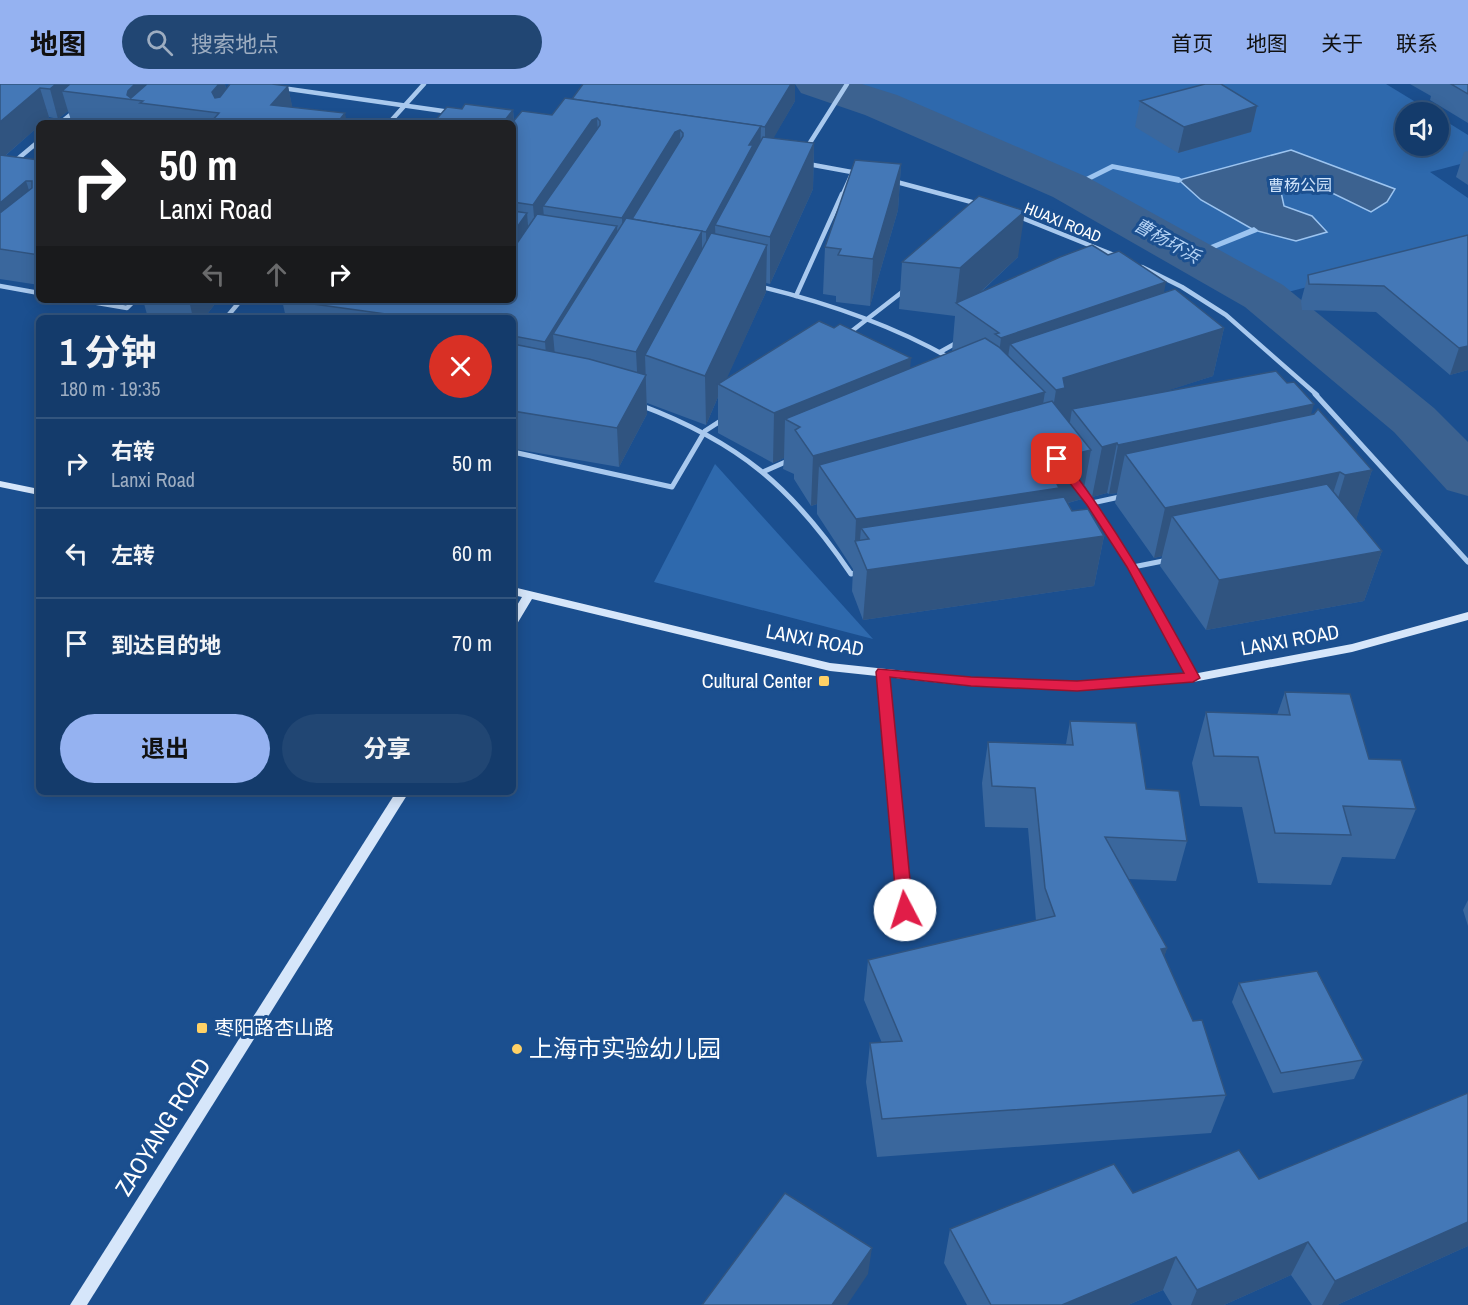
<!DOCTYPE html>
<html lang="zh">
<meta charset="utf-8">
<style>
:root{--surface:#143b6b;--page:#214673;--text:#f1f3f6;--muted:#9dadc1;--line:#33557e;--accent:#95b2f1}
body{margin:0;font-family:"Archivo Narrow","Noto Sans SC",sans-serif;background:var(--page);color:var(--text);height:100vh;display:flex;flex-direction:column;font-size:22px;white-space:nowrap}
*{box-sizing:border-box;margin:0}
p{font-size:20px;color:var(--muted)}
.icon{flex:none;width:33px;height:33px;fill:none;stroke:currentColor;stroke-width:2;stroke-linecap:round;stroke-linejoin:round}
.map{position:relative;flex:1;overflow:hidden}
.side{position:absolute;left:36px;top:231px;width:480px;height:480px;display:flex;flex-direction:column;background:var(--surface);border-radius:9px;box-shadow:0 3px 15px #0003,0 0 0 2px var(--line)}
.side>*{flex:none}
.hud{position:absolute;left:36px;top:36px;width:480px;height:183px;border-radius:9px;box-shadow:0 3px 15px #0003,0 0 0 2px var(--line);background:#202124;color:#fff;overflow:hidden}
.fabs{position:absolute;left:1395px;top:18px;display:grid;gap:12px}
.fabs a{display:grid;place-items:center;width:54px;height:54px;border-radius:50%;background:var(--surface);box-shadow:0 3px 15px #0003,0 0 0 2px var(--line);font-size:30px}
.pin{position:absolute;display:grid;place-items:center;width:51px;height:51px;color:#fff;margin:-26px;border-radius:12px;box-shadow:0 3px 9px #0006}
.me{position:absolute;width:66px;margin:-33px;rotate:355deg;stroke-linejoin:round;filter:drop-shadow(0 0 4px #0008)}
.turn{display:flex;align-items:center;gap:21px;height:126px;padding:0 24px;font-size:27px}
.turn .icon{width:78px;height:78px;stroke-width:2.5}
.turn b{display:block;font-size:42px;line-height:51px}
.lanes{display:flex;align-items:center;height:57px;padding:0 24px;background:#0003;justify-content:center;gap:30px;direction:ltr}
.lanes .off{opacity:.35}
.round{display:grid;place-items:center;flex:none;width:63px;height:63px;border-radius:32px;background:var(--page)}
.head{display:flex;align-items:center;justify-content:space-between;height:102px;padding:0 24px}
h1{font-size:36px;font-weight:700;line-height:45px}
.action{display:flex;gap:12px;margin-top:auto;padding:12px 24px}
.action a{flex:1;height:69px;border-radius:36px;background:var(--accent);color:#111;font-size:24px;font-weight:700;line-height:69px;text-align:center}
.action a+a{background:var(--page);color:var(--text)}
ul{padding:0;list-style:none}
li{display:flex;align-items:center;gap:18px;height:90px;padding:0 24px;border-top:2px solid var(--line)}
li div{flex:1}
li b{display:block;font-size:22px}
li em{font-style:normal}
header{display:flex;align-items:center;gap:36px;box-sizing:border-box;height:84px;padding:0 30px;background:var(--accent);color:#111}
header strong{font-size:28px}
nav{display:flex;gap:33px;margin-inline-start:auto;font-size:21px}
.search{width:420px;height:54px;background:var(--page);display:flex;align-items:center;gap:15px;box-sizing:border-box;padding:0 21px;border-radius:33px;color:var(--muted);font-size:22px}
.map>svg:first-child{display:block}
.green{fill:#2e69ad}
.water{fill:#3c6290;stroke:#9cc4f0;stroke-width:1.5}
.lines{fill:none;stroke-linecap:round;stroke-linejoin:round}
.stream{fill:#9cc4f0;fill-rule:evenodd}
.river{fill:#3c6290;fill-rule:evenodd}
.lane-far1{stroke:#a9c9ee;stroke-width:3}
.lane{stroke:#a9c9ee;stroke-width:4.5}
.street-far2{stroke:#a9c9ee;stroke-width:4.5}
.street-far1{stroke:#a9c9ee;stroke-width:5}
.street{stroke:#a9c9ee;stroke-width:8}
.secondary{fill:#d6e6fa;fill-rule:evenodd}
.wall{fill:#3a679d}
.shaded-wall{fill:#305480}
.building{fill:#4478b7;stroke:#305480;stroke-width:1.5}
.route{fill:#e11d48;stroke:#92132f;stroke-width:1.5}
.poi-dot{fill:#ffd166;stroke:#1b4f8f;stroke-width:2}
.labels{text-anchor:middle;stroke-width:6;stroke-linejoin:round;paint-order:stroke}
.far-park-label{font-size:16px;fill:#cfe3fa;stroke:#1b4f8f}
.far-street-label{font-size:16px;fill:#fff;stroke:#1b4f8f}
.far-water-label{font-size:18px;font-style:italic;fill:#b5d3f5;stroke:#1b4f8f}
.street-label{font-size:20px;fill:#fff;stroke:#1b4f8f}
.poi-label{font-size:20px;fill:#fff;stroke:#1b4f8f;text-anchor:end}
.near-poi-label{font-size:24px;fill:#fff;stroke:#1b4f8f;text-anchor:start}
.near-street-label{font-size:24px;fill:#fff;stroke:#1b4f8f}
</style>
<header>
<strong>地图</strong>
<div class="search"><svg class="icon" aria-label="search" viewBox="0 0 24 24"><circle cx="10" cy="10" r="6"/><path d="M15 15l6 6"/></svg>搜索地点</div>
<nav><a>首页</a><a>地图</a><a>关于</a><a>联系</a></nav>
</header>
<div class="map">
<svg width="1468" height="1221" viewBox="0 0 1468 1221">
<rect width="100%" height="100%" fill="#1b4f8f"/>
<g class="green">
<path d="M862 0H1386L1432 28H1406V62H1438L1439 33 1468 51V78L1430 88 1468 114V161L1288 208 1024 75 859 5Z"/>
<path d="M715 380 873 555 654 498Z"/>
</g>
<path class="water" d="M1291 66 1395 105 1387 118 1371 128 1326 106 1298 101 1281 108 1284 122 1312 132 1327 148 1296 157 1254 146 1201 116 1179 96Z"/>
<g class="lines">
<g class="stream">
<path d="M1112 80 1179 93 1183 96 1179 99 1113 85 1073 105 1066 103Z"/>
<path d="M1254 143 1258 146 1257 148 1194 173H1188L1187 171Z"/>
</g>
<path class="river" d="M795 0H862L897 11 1087 93 1283 201 1434 324 1468 358V412L1447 406 1394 348 1245 223 1053 113 865 31 801 9Z"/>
<path class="lane-far1" d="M842 110 851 90"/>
<path class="lane" d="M1154 519 1193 594"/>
<g class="street-far2">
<path d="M282 4 450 28"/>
<path d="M60 39 74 28"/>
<path d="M389 39 424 0"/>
<path d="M806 65 847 0"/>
<path d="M14 78 39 57"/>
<path d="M808 80 857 89"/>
<path d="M893 97 979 120"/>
<path d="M1017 132 1119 173"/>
<path d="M1142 183 1182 203 1226 231 1317 311"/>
<path d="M0 202 39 209"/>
<path d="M758 202C825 218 890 240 950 274"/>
<path d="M796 212 842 110"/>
<path d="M80 216 127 224 135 216"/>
<path d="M226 234 241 216"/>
<path d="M848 250 906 205"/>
<path d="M940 268 958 258"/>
</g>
<g class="street-far1">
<path d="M1315 310 1468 478"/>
<path d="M640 321C739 358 792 403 851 490L860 488"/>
<path d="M513 368 672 403 705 347 725 334"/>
<path d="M765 387 790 376"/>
<path d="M1080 404 1112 449 1154 519"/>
<path d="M1092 419 1124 412"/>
<path d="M1133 483 1168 476"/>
<path d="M883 588 894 710"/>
</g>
<path class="street" d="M894 709 905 826"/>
<g class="secondary">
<path d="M0 397 39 405V411L0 403Z"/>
<path d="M513 503 830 579 971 594 1077 598 1193 590 1352 560 1468 528V536L1352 568 1193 598 1077 606 971 602 830 587 532 515 517 540 513 541V528L522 513 513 511Z"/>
<path d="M396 708H409L87 1221H70Z"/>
</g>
</g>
<g class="wall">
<path d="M0 0H225L226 5 288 2 292 23 347 39H93L71 36 68 27 58 35 49 33 5 72 39 76V201L0 195Z"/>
<path d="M583 0H795V17L773 54 814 59 813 105 770 200 766 199V208L726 295 910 285 952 268 955 232 899 225 902 178 1018 173 980 209H1164L1224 244 1213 292 1162 308 1311 330 1372 386 1356 435 1382 467 1364 517 1206 546 1160 482 1162 472 1154 474 1115 419 1117 409 1109 410 1107 409 1092 413 1085 402 1082 415 1068 419 1072 427 1104 452 1094 502 863 536 852 507 853 485 817 430V420L811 422 794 395V390L783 385 784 374 773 379 718 349V313L706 341 647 319V300V330L619 383 515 365 516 374 513 378V234H286L282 216H513V39L462 25 513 26 514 37 552 31 572 15Z"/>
<path d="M1410 0H1468V39L1430 16 1431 12Z"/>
<path d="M1140 17 1257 22 1251 48 1178 69 1135 43Z"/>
<path d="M1468 67V101L1456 93 1464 68Z"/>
<path d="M901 80 898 126 870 222 836 218V212L823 210 825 163Z"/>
<path d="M1468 151V286L1450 291 1376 228 1302 226 1301 217 1308 191Z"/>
<path d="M142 216H218L204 234H148L143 216Z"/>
<path d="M1285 608 1369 675 1416 725 1395 775 1342 773 1331 801 1258 799 1242 723 1200 722 1192 679 1206 628 1277 631Z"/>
<path d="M1070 637 1146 705 1187 757 1176 797 1128 795 1167 864 1164 872 1226 1011 1211 1049 877 1073 866 998 870 959H882L864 916 868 876 1036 837 1028 744 985 743 982 699 988 658 1066 660Z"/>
<path d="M1468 816V842L1463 826Z"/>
<path d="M1239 899 1363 976 1354 995 1273 1009 1232 918Z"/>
<path d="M1468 1009V1162L1337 1221H1312L1291 1191 1224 1221H1172L1163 1206 1128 1221H967L944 1179 950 1145 1133 1109 1259 1095Z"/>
</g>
<g class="shaded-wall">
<path d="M56 0H99L62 7 68 27 58 35 50 5Z"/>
<path d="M135 0H163L143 17 128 15 127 11 128 7Z"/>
<path d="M213 0H225L230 24 221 35 212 8Z"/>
<path d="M791 0H795V17L765 69V43Z"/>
<path d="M288 2 294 31 271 21Z"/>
<path d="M40 4 49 33 43 39H39V42L0 76V38Z"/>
<path d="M1257 22 1251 48 1178 69 1184 43Z"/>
<path d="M513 26 516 62 513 39H505V36Z"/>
<path d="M345 29 347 39H337Z"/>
<path d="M597 34 599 70 543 122 545 145 536 158 533 121 592 36Z"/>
<path d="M761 42 760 77 715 141 716 169 707 186 706 148 749 61Z"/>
<path d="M680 46 681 82 624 171 622 134 675 48Z"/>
<path d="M814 59 813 105 770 200V153Z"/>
<path d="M901 80 898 126 870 222 873 175Z"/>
<path d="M26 97 36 128 0 158V119Z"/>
<path d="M1025 127 1018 173 963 224 956 219 960 184Z"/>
<path d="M527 129 530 166 513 192V148Z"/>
<path d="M617 142 619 179 553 250 556 283 548 296 545 258Z"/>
<path d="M702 147V194L645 271 647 330 619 383 617 344 638 306 636 268Z"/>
<path d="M767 161 766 208 723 303 718 300V313L706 341 705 292Z"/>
<path d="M1166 198 1157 246 1010 260 1004 299 995 302 1001 254Z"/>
<path d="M189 216H218L204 234H193Z"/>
<path d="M1224 244 1213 292 1080 335 1072 325 1070 338 1048 355 1056 306 1063 294Z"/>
<path d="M1468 262V286L1450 291 1459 264Z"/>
<path d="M911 274 907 322 785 335 784 374 773 379 774 329Z"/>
<path d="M1045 308 1037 357 819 381 817 420 811 422 813 372Z"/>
<path d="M1314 320 1300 369 1125 370 1117 409 1109 410 1118 361Z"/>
<path d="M513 351 516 374 513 378Z"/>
<path d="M1117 359 1107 409 1092 413 1102 363Z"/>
<path d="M1091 366 1082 415 1056 422 861 444 859 468 855 457 856 435 1045 377Z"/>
<path d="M1372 386 1356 436 1330 441 1345 391Z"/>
<path d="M1340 388 1324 437 1172 432 1162 472 1154 474 1165 424Z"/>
<path d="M1104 452 1094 502 863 536 867 486Z"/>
<path d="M1382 467 1364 517 1206 546 1219 496Z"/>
<path d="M1167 864 1155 904 1161 865Z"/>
<path d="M1468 1138V1162L1337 1221H1322L1335 1197Z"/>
<path d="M1308 1158 1291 1191 1224 1221H1191L1197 1206Z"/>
<path d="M872 1164 868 1190 847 1221H832Z"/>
<path d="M1176 1173 1163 1206 1128 1221H1062Z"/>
</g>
<g class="building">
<path d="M0 0H56L50 5 40 4 0 38Z"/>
<path d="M70 0H135L128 7 127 11 131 14 147 0H219L212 8 215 14 220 13 230 0H272L288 2 271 21 345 29 337 39H210L219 29 140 19 143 17 62 7Z"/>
<path d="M583 0H791L765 43 572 15Z"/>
<path d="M1205 0H1221L1257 22 1184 43 1140 17Z"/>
<path d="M1451 0H1468V10Z"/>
<path d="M565 14 761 42 749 61H753L706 148 632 135 683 52V49L680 46 675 48 622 134 543 122 600 41V37L597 34 592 36 533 121 513 118V39H512L522 27 552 31Z"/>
<path d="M465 20 513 26 505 36 507 39H433L447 23 462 25Z"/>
<path d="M763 53 814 59 770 153 715 141Z"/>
<path d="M0 71 39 76V171L0 165V129L32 104V97H26L0 119Z"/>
<path d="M855 76 901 80 873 175 838 171 841 165 825 163Z"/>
<path d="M979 112 1025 127 960 184 902 178Z"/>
<path d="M513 127 527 129 513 149Z"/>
<path d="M537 130 617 142 545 258 513 252V234H415L284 216H513V165Z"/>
<path d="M626 134 702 147 636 268 553 250Z"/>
<path d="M711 149 767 161 705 292 645 271Z"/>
<path d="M1468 151V262L1459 264 1384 202 1309 200 1308 191Z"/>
<path d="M1092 161 1108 171 1119 167 1166 198 1001 254 995 250 999 249 956 219 1060 173Z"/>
<path d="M1175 205 1224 244 1063 294 1065 304 1056 306 1010 260Z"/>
<path d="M819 237 834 244 840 240 911 274 774 329 718 300Z"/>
<path d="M985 254 999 263 1045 308 813 372 795 346 800 343 785 335Z"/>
<path d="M513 260 589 275 646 291 617 344 513 327Z"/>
<path d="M1276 287 1287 299 1294 298 1314 320 1118 361 1117 359 1102 363 1072 325Z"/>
<path d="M1052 317 1091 366 1045 377 1059 404 856 435 819 381Z"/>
<path d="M1318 325 1372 386 1345 391 1340 388 1165 424 1125 370 1314 330Z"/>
<path d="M1327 400 1382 467 1219 496 1172 432Z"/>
<path d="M1064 413 1072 427 1088 425 1104 452 867 486 855 457 869 455 861 444Z"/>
<path d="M1285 608 1350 610 1369 675 1401 676 1416 725 1343 722 1351 751 1275 749 1258 673 1214 672 1206 628 1290 631Z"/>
<path d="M1070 637 1136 639 1146 705 1179 707 1187 757 1105 753 1167 864 1161 865 1193 937 1202 936 1226 1011 882 1035 870 959 902 957 868 876 1055 832 1045 804 1035 704 992 702 988 658 1073 661Z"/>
<path d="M1317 887 1363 976 1281 989 1239 899Z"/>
<path d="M1468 1009V1138L1335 1197 1308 1158 1197 1206 1176 1173 1062 1221H991L950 1145 1114 1080 1133 1109 1239 1066 1259 1095Z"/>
<path d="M785 1109 872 1164 832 1221H702Z"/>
</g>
<path class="route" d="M1057 371 1061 372C1116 441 1157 516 1200 594L1193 598 1077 607 971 602 890 593 913 826 911 830H900L897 826 876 588 878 585 971 593 1077 597 1184 589 1127 483 1087 421 1051 375Z"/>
<g class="poi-dot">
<rect x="818" y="591" width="12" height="12" rx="3"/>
<rect x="196" y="938" width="12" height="12" rx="3"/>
<circle cx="517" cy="965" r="6"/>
</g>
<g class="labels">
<g class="far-park-label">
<text x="1300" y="107">曹杨公园</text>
</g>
<g class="far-street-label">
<text transform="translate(1063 138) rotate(22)" y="6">HUAXI ROAD</text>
</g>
<g class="far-water-label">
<text transform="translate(1167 157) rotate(29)" y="6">曹杨环浜</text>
</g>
<g class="street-label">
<text transform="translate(815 556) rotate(11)" y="7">LANXI ROAD</text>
<text transform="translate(1290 556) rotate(-10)" y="7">LANXI ROAD</text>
</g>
<g class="poi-label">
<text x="812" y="604">Cultural Center</text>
<text x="214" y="951" text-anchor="start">枣阳路杏山路</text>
</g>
<g class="near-poi-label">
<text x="529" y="973">上海市实验幼儿园</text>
</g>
<g class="near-street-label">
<text transform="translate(163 1043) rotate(-58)" y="8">ZAOYANG ROAD</text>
</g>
</g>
</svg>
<div class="fabs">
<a><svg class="icon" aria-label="sound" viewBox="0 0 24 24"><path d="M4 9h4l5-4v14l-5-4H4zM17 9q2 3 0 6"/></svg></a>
</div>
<div class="pin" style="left:1057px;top:375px;background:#d93025"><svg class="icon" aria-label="arrive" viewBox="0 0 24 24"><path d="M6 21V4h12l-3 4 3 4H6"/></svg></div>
<svg class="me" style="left:905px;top:826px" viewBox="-20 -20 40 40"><circle r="19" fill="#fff"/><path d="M0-13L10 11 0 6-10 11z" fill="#e11d48"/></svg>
<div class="hud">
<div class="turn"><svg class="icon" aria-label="right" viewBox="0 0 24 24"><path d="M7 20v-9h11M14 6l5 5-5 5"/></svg><div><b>50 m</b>Lanxi Road</div></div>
<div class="lanes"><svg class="icon off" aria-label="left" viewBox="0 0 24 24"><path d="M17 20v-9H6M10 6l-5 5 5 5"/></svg><svg class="icon off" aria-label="ahead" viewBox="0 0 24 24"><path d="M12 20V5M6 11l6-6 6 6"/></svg><svg class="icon" aria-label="right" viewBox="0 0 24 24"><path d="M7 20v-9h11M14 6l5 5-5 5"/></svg></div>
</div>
<section class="side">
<div class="head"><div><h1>1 分钟</h1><p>180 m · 19:35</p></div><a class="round" style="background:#d93025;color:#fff"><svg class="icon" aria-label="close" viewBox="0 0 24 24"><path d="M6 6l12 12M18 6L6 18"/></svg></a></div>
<ul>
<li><svg class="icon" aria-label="right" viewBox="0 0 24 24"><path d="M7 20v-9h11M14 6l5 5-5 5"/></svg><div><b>右转</b><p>Lanxi Road</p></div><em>50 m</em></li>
<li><svg class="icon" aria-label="left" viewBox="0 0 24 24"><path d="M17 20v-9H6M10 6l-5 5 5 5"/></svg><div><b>左转</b></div><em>60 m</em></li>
<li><svg class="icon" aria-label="arrive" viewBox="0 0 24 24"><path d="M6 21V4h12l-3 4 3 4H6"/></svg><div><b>到达目的地</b></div><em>70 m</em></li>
</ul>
<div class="action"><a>退出</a><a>分享</a></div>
</section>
</div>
